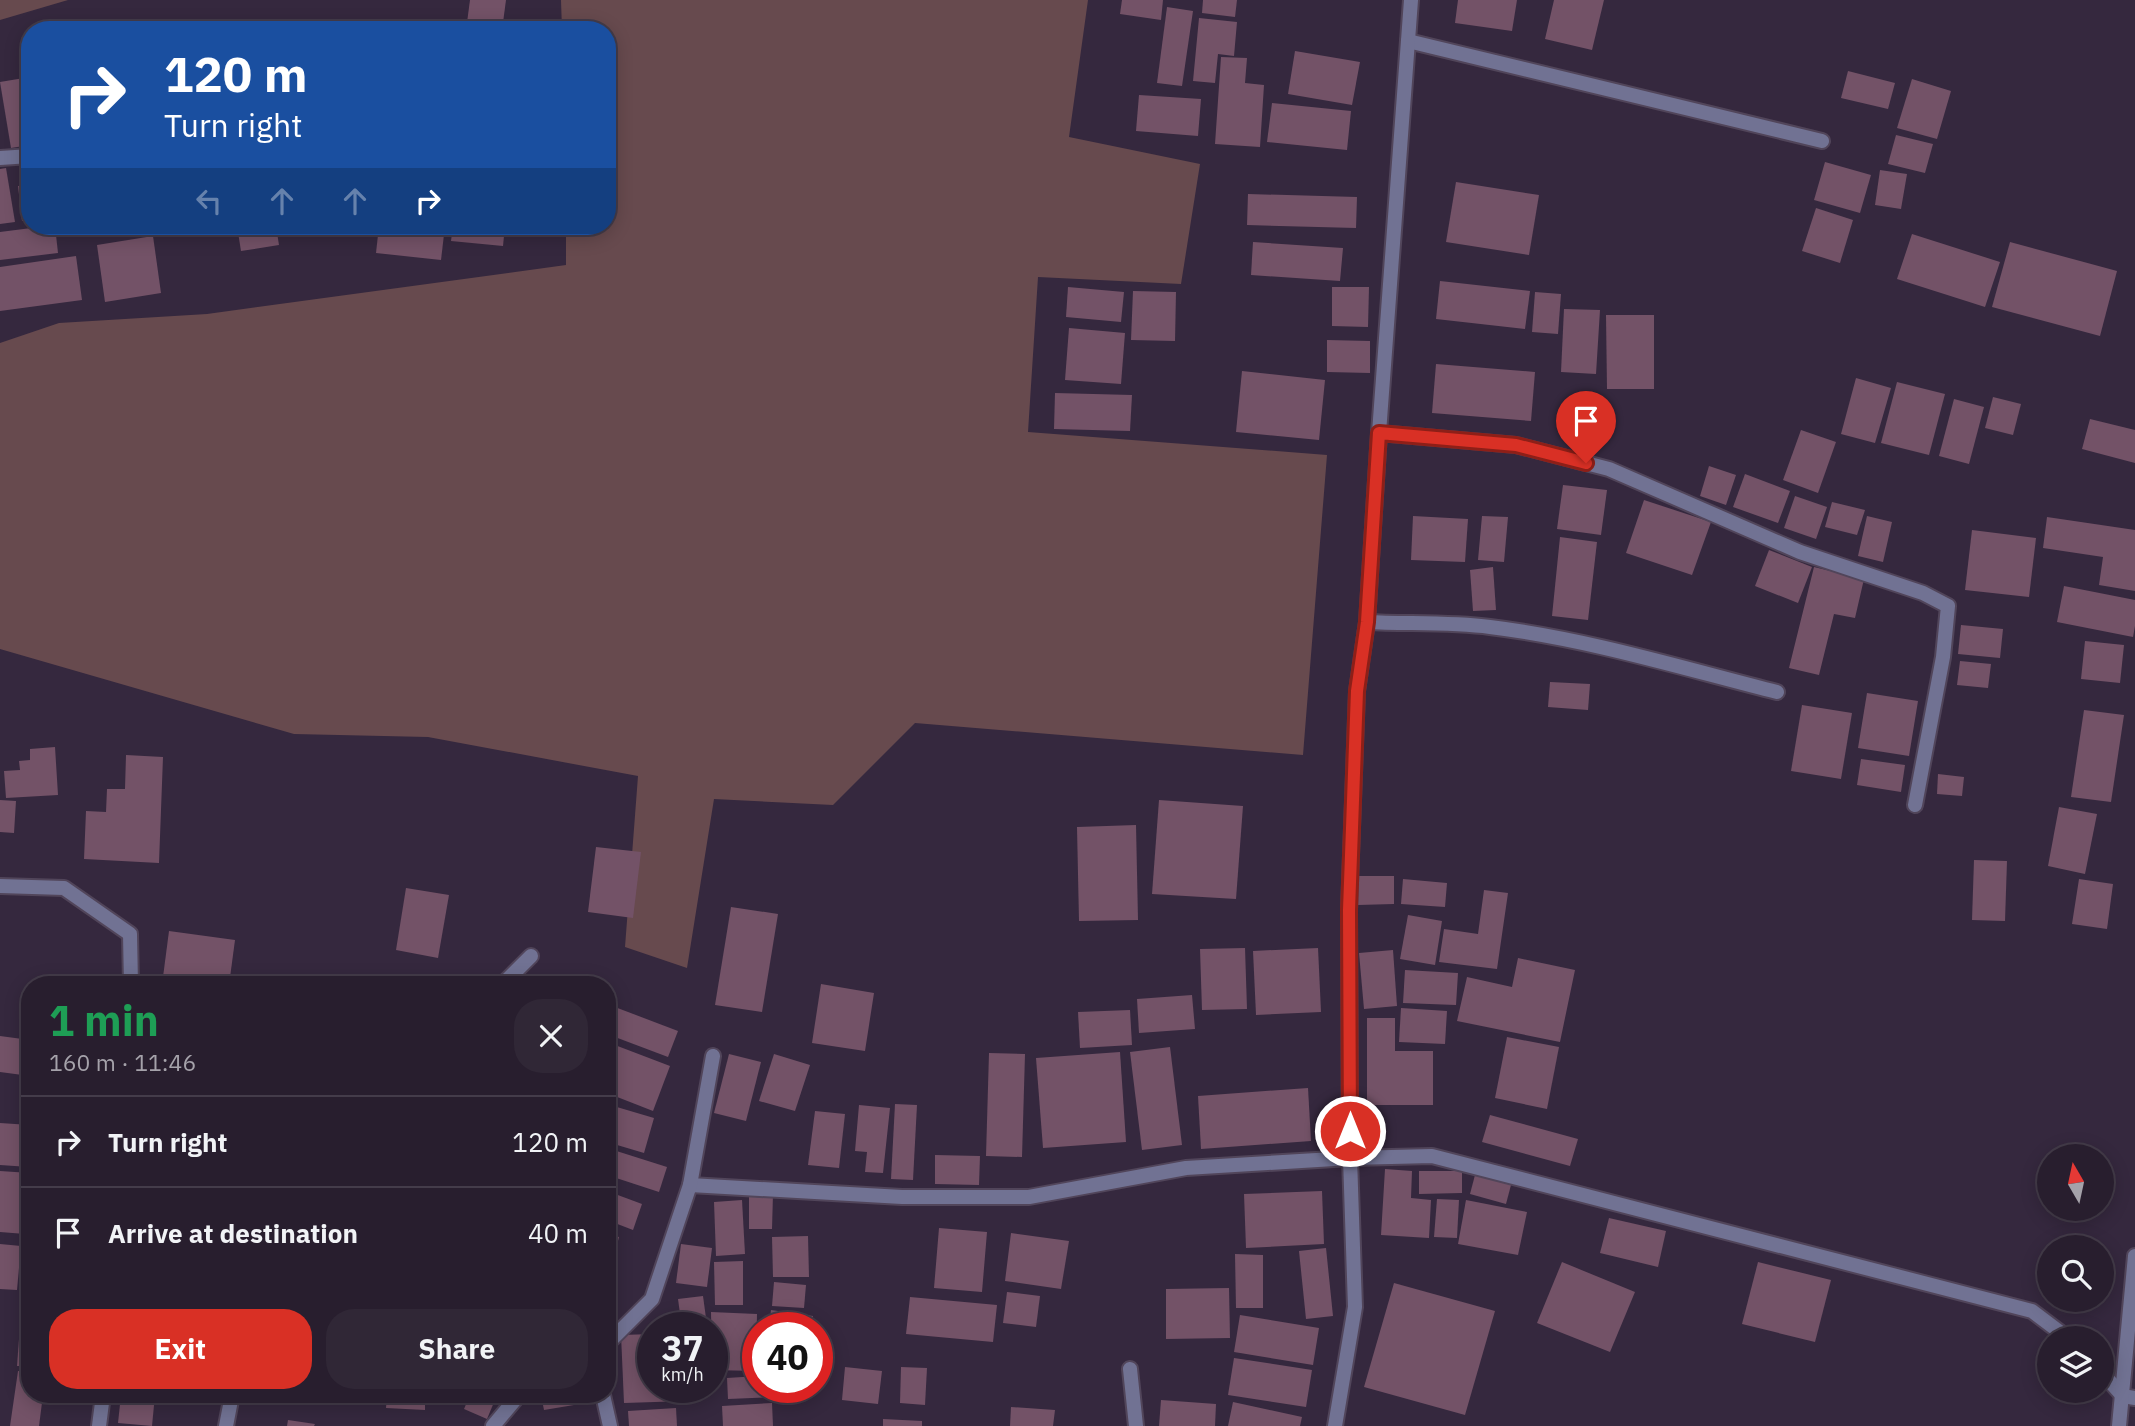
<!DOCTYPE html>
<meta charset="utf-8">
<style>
:root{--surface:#281e2e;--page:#302736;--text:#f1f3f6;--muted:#a5a2aa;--line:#443c4a;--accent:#d93025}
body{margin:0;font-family:"IBM Plex Sans",sans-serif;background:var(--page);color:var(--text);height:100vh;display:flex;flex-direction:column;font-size:26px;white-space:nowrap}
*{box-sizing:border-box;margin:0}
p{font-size:23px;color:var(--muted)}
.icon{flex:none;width:38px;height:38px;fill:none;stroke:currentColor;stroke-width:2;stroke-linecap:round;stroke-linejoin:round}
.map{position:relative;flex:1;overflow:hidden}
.sheet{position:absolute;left:21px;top:976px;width:595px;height:427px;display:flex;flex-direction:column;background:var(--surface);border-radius:28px;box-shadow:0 4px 18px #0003,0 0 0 2px var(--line)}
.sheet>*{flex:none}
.banner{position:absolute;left:21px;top:21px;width:595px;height:214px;border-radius:28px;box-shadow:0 4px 18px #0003,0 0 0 2px var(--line);background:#1a4fa0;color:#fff;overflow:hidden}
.needle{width:46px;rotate:351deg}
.fabs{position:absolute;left:2037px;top:1144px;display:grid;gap:14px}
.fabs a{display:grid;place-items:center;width:77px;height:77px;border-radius:50%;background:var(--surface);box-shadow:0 4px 18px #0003,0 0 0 2px var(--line);font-size:35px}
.speed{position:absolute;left:637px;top:1312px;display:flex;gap:14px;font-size:35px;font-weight:700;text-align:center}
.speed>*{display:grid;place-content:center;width:91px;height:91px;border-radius:50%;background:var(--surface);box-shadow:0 4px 18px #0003,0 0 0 2px var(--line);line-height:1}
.speed small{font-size:18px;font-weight:400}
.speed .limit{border:10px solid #d22;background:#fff;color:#111}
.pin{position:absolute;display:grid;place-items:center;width:60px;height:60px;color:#fff;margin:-72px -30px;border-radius:50% 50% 50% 0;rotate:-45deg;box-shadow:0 0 7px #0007}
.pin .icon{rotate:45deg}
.me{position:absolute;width:77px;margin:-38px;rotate:0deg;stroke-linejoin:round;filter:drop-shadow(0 0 5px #0008)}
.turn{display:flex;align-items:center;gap:24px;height:147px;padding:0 28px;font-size:32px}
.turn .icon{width:91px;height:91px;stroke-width:2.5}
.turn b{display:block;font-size:49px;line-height:60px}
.lanes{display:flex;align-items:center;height:66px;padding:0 28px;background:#0003;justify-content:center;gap:35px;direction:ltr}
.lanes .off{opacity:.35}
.round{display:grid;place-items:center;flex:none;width:74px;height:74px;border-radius:28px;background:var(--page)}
.head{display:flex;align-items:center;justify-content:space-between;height:119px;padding:0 28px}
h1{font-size:42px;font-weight:700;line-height:52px;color:#1e9e55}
.action{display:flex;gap:14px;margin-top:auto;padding:14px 28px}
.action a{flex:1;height:80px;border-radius:28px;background:var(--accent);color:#fff;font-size:28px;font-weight:700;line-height:80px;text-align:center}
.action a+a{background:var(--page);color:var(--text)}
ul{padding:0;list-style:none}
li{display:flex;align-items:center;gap:21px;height:91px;padding:0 28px;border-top:2px solid var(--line)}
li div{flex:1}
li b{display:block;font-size:26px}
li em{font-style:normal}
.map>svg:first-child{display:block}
.green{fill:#674a4e}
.building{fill:#735267}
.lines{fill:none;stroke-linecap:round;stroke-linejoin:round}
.minor-casing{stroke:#51455a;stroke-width:18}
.tertiary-casing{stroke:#51455a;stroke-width:18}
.minor{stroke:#717293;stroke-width:14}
.tertiary{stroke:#717293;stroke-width:14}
.route-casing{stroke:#8d1f18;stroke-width:18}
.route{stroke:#d93025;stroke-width:12}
</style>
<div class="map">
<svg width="2135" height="1426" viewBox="0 0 2135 1426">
<rect width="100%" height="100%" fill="#35283e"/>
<g class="green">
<path d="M0 0H68L0 20Z"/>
<path d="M561 0H1088L1069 137 1200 164 1181 284 1038 277 1028 432 1327 455 1303 755 915 723 833 805 714 799 687 968 625 947 638 776 428 737 294 734 0 649V343L59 323 207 314 566 265V226H607V30H562Z"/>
</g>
<g class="building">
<path d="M470 0H506L502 30H466Z"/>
<path d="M1122 0H1163L1161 20 1120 14Z"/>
<path d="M1203 0H1237L1235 17 1202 13Z"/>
<path d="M1458 0H1517L1512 31 1455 23Z"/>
<path d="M1554 0H1604L1592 50 1545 39Z"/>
<path d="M1167 7 1193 11 1182 86 1157 83Z"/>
<path d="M1199 18 1237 22 1234 56 1218 54 1215 83 1193 81Z"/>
<path d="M1295 51 1360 62 1352 105 1288 94Z"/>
<path d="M1221 57 1247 58 1245 83 1264 85 1260 147 1215 144Z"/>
<path d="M1848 71 1895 83 1888 109 1841 98Z"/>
<path d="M30 77V145L11 148 0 82Z"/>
<path d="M1912 79 1951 91 1937 139 1897 128Z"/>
<path d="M1139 95 1201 99 1198 136 1136 131Z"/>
<path d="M1272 103 1351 111 1347 150 1267 142Z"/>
<path d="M1896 135 1933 144 1925 173 1888 164Z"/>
<path d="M1825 162 1871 175 1860 213 1814 200Z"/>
<path d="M6 168 15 222 0 224V169Z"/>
<path d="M1880 170 1907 174 1901 209 1875 205Z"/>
<path d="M1456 182 1539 195 1529 255 1446 242Z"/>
<path d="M30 185V220L22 221 18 186Z"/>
<path d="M1248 194 1357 197 1356 228 1247 225Z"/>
<path d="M1816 208 1853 220 1840 263 1802 251Z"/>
<path d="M47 226H55L58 253 0 260V232Z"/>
<path d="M237 226H276L279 245 241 251Z"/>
<path d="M379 226H445L441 260 376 253Z"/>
<path d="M453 226H505L503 246 451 241Z"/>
<path d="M1912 234 2000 262 1985 307 1897 279Z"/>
<path d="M153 236 161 293 105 302 97 245Z"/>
<path d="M1253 242 1343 248 1340 281 1251 275Z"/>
<path d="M2010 242 2117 271 2100 336 1992 307Z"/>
<path d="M76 256 82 300 0 311V267Z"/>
<path d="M1440 281 1530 291 1525 329 1436 319Z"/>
<path d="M1068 287 1124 292 1121 322 1066 317Z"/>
<path d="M1332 287H1369L1368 327 1332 326Z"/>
<path d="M1133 291 1176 292 1175 341 1131 340Z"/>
<path d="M1535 292 1561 294 1558 334 1532 332Z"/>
<path d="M1564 309 1600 310 1596 374 1561 372Z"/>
<path d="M1606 315H1654V389H1607Z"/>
<path d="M1069 328 1125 333 1121 384 1065 380Z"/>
<path d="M1327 340 1370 341V373L1327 372Z"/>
<path d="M1436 364 1535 372 1531 421 1432 413Z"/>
<path d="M1242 371 1325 380 1319 440 1236 432Z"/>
<path d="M1856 378 1891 388 1875 443 1841 434Z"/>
<path d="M1897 382 1945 394 1929 455 1881 443Z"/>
<path d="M1055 393 1132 395 1130 431 1054 429Z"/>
<path d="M1993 397 2021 404 2013 435 1985 428Z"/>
<path d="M1954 399 1984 407 1969 464 1939 456Z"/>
<path d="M2090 419 2135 430V463L2082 449Z"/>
<path d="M1801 430 1836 442 1818 493 1783 480Z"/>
<path d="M1709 466 1736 475 1726 505 1700 496Z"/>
<path d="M1745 474 1790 491 1778 523 1733 507Z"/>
<path d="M1563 485 1607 490 1601 535 1557 529Z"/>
<path d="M1795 496 1827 507 1816 539 1784 528Z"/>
<path d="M1644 500 1711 522 1692 575 1626 553Z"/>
<path d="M1832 502 1865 510 1857 535 1825 527Z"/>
<path d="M1413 516 1468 519 1465 562 1411 560Z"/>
<path d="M1482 516 1508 517 1504 562 1478 560Z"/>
<path d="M1867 516 1892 522 1883 562 1858 556Z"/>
<path d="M2047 517 2135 530V591L2099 585 2103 557 2043 548Z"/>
<path d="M1972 530 2036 538 2029 597 1965 590Z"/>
<path d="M1560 537 1597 542 1588 620 1552 616Z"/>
<path d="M1769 550 1812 567 1798 603 1755 586Z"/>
<path d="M1493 567 1496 610 1473 611 1470 570Z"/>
<path d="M1814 567 1864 579 1855 618 1834 614 1819 675 1789 668Z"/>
<path d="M2064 586 2135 600V626L2133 637 2057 622Z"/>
<path d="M1961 625 2003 629 2000 658 1958 654Z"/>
<path d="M2085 641 2124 645 2120 683 2081 679Z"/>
<path d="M1960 661 1991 664 1988 688 1957 685Z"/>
<path d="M1550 682 1590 684 1588 710 1548 707Z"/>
<path d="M1867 693 1918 701 1909 756 1858 748Z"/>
<path d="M1802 705 1852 713 1841 779 1791 771Z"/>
<path d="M2084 710 2124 715 2111 802 2071 797Z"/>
<path d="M55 747 58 795 6 798 4 771 20 770 19 761 30 760V749Z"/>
<path d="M126 755 163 757 159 863 84 859 86 811 106 812 107 789H125Z"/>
<path d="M1861 759 1905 765 1901 792 1857 785Z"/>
<path d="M1938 774 1964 777 1962 796 1937 794Z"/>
<path d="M0 800 16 801 14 833 0 832Z"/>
<path d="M1159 800 1243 806 1236 899 1152 894Z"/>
<path d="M2059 807 2097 814 2085 874 2048 866Z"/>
<path d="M1136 825 1138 920 1079 921 1077 827Z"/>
<path d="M596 847 641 852 633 918 588 912Z"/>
<path d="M1974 860 2007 861 2005 921 1972 920Z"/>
<path d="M1357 876H1394V904L1358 905Z"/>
<path d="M1403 879 1447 883 1445 907 1401 904Z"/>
<path d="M2079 879 2113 884 2107 929 2072 924Z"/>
<path d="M406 888 449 895 438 958 396 950Z"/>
<path d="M1484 890 1508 893 1497 969 1439 962 1444 929 1478 934Z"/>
<path d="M731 907 778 914 762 1012 715 1005Z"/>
<path d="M1408 915 1442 921 1435 965 1400 959Z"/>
<path d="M169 931 235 940 229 985 163 977Z"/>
<path d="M1245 948 1247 1009 1202 1010 1200 949Z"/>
<path d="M1318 948 1321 1012 1256 1015 1253 951Z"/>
<path d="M1393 950 1397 1006 1364 1009 1359 953Z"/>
<path d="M1518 958 1575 970 1560 1042 1457 1021 1467 977 1512 987Z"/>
<path d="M1405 970 1458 973 1456 1005 1403 1003Z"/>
<path d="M821 984 874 993 865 1051 812 1043Z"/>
<path d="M1192 995 1195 1029 1139 1033 1137 999Z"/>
<path d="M607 1004 678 1031 668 1057 607 1034Z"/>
<path d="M1401 1008 1447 1011 1445 1044 1399 1042Z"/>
<path d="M1130 1010 1132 1045 1080 1048 1078 1012Z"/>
<path d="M1367 1018H1395V1051H1433V1105H1367Z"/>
<path d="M0 1036 30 1040V1076L0 1072Z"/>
<path d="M1507 1037 1559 1047 1547 1109 1495 1098Z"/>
<path d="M607 1042 670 1066 653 1111 607 1093Z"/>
<path d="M1170 1047 1182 1145 1142 1150 1130 1052Z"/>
<path d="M1120 1052 1126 1142 1043 1148 1036 1058Z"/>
<path d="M989 1053 1025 1054 1022 1157 986 1156Z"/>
<path d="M729 1054 761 1062 746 1121 714 1113Z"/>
<path d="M774 1054 810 1065 795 1111 759 1101Z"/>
<path d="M1308 1088 1311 1141 1201 1149 1198 1096Z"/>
<path d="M895 1104 917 1105 913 1180 891 1179Z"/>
<path d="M610 1105 654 1118 644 1153 607 1142V1113Z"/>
<path d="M859 1105 890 1108 883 1173 865 1172 867 1152 855 1151Z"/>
<path d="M815 1111 845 1114 839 1168 808 1165Z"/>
<path d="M1490 1115 1578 1139 1570 1166 1482 1142Z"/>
<path d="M0 1123 30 1125 29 1167 0 1165Z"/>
<path d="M607 1148 667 1167 659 1192 607 1175Z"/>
<path d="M935 1155 980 1156 979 1185 935 1184Z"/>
<path d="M1385 1169 1412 1171 1411 1198 1431 1200 1429 1238 1381 1235Z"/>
<path d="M0 1171 30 1173 25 1234 0 1232Z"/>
<path d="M1419 1171H1462V1193L1419 1194Z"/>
<path d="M1475 1175 1511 1185 1506 1204 1470 1194Z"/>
<path d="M607 1191 642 1204 633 1230 607 1220Z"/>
<path d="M1322 1191 1324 1244 1246 1248 1244 1194Z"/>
<path d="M749 1194H773L772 1229H749Z"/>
<path d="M1437 1199 1459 1200 1457 1238 1434 1237Z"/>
<path d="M742 1200 745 1254 716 1256 714 1202Z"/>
<path d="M1466 1200 1527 1212 1518 1255 1458 1244Z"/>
<path d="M1609 1218 1666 1231 1658 1267 1600 1253Z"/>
<path d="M939 1228 987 1232 982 1292 934 1288Z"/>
<path d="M1011 1233 1069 1241 1061 1289 1005 1281Z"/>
<path d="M607 1234 619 1237 612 1264 607 1263Z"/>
<path d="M808 1236 809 1277H773L772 1237Z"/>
<path d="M0 1244 21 1246 17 1290 0 1289Z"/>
<path d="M681 1244 712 1248 707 1287 676 1283Z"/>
<path d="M1326 1248 1333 1316 1306 1319 1299 1251Z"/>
<path d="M1235 1254 1263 1255V1308H1236Z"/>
<path d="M743 1261V1305H715L714 1262Z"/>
<path d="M1562 1262 1635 1292 1610 1352 1537 1323Z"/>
<path d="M1758 1262 1831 1280 1815 1342 1742 1324Z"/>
<path d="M774 1282 806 1285 804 1308 772 1306Z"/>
<path d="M1394 1283 1495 1311 1465 1415 1364 1387Z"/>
<path d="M1229 1288 1230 1338 1166 1339V1289Z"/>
<path d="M1007 1292 1040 1296 1036 1327 1003 1323Z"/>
<path d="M703 1296 706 1318 681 1321 678 1299Z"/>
<path d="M910 1297 997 1305 993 1342 906 1334Z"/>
<path d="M771 1310 813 1316 812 1328H769Z"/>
<path d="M711 1312 757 1314 756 1371 712 1370Z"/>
<path d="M1240 1315 1319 1328 1313 1365 1234 1352Z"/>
<path d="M653 1334V1388H685L686 1401 624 1403 621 1335Z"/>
<path d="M19 1339H30V1366H17Z"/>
<path d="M1234 1358 1312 1370 1306 1407 1228 1395Z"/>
<path d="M845 1367 882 1371 878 1404 842 1400Z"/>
<path d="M901 1367 927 1368 925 1405 900 1403Z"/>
<path d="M18 1371 30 1372V1395H43L39 1426H10Z"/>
<path d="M758 1376V1388H775V1397L728 1399 727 1378Z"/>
<path d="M121 1395H155L152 1426 118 1423Z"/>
<path d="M387 1395H425V1410L386 1408Z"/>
<path d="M470 1395H497L487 1419 464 1409Z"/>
<path d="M541 1395H591L592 1402 544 1410Z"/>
<path d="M1161 1400 1216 1404 1215 1426H1159Z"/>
<path d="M1233 1402 1302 1417 1300 1426H1228Z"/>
<path d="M772 1403 773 1426H723L722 1406Z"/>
<path d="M1011 1407 1055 1410 1053 1426H1010Z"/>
<path d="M676 1408 677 1426H629L628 1411Z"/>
<path d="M883 1419 922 1421V1426H883Z"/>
<path d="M288 1420 315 1424 314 1426H287Z"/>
</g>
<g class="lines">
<g class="minor-casing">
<g id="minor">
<path d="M1408 41 1822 141"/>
<path d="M0 158 30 156"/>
<path d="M1379 433 1516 445 1609 469 1800 552 1923 593 1948 606 1943 657 1915 805"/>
<path d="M1367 622C1408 624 1450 622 1490 627 1588 639 1682 668 1777 692"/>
<path d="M0 886 64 888 130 934 131 985"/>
<path d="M502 985 531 956"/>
<path d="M690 1185 902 1197H1029L1186 1168 1350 1158"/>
<path d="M607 1344 652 1299 690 1185 713 1056"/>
<path d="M1130 1369 1136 1426"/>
<path d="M603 1395 610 1426"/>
<path d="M99 1426 103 1395"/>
<path d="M226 1426 232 1395"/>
<path d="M493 1426 519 1395"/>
</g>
</g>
<g class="tertiary-casing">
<g id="tertiary">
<path d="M1350 1158 1432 1156 2032 1311 2069 1339"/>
<path d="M2102 1373 2123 1396 2135 1398"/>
<path d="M1335 1426 1355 1307 1350 1158 1349 910 1357 691 1367 622 1379 433 1411 0"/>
<path d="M2119 1426 2135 1256"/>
</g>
</g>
<use href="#minor" class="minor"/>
<use href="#tertiary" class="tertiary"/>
</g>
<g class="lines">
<g class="route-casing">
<path id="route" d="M1350 1131 1349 910 1357 691 1367 622 1379 433 1516 445 1586 463"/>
</g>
<use href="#route" class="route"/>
</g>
</svg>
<div class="fabs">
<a><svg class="needle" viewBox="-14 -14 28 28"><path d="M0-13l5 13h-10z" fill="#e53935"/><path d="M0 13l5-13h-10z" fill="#a5a2aa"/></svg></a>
<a><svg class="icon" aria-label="search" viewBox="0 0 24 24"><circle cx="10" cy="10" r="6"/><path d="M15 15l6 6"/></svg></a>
<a><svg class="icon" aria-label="layers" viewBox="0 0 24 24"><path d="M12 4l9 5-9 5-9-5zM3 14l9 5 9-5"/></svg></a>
</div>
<div class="speed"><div>37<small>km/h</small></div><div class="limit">40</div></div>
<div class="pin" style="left:1586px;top:463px;background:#d93025"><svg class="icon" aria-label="arrive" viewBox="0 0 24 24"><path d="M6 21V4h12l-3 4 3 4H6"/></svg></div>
<svg class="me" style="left:1350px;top:1131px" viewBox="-20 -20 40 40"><circle r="17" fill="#d93025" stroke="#fff" stroke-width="3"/><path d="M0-11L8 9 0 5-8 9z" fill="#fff"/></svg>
<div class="banner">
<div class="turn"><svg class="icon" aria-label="right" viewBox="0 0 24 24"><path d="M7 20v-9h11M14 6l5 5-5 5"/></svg><div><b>120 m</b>Turn right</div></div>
<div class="lanes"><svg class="icon off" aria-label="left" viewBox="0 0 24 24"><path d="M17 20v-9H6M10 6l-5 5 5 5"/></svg><svg class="icon off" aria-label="ahead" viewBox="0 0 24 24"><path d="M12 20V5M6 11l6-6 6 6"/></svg><svg class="icon off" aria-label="ahead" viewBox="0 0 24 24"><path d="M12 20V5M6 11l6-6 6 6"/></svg><svg class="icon" aria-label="right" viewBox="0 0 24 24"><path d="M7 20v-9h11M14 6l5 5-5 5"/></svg></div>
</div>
<section class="sheet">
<div class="head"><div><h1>1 min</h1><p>160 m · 11:46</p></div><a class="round"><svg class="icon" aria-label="close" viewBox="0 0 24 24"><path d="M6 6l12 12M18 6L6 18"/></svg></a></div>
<ul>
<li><svg class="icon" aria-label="right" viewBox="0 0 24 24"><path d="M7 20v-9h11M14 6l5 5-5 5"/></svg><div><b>Turn right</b></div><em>120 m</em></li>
<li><svg class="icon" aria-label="arrive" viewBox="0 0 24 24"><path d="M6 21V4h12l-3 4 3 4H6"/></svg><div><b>Arrive at destination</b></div><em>40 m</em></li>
</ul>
<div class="action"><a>Exit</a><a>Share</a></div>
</section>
</div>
